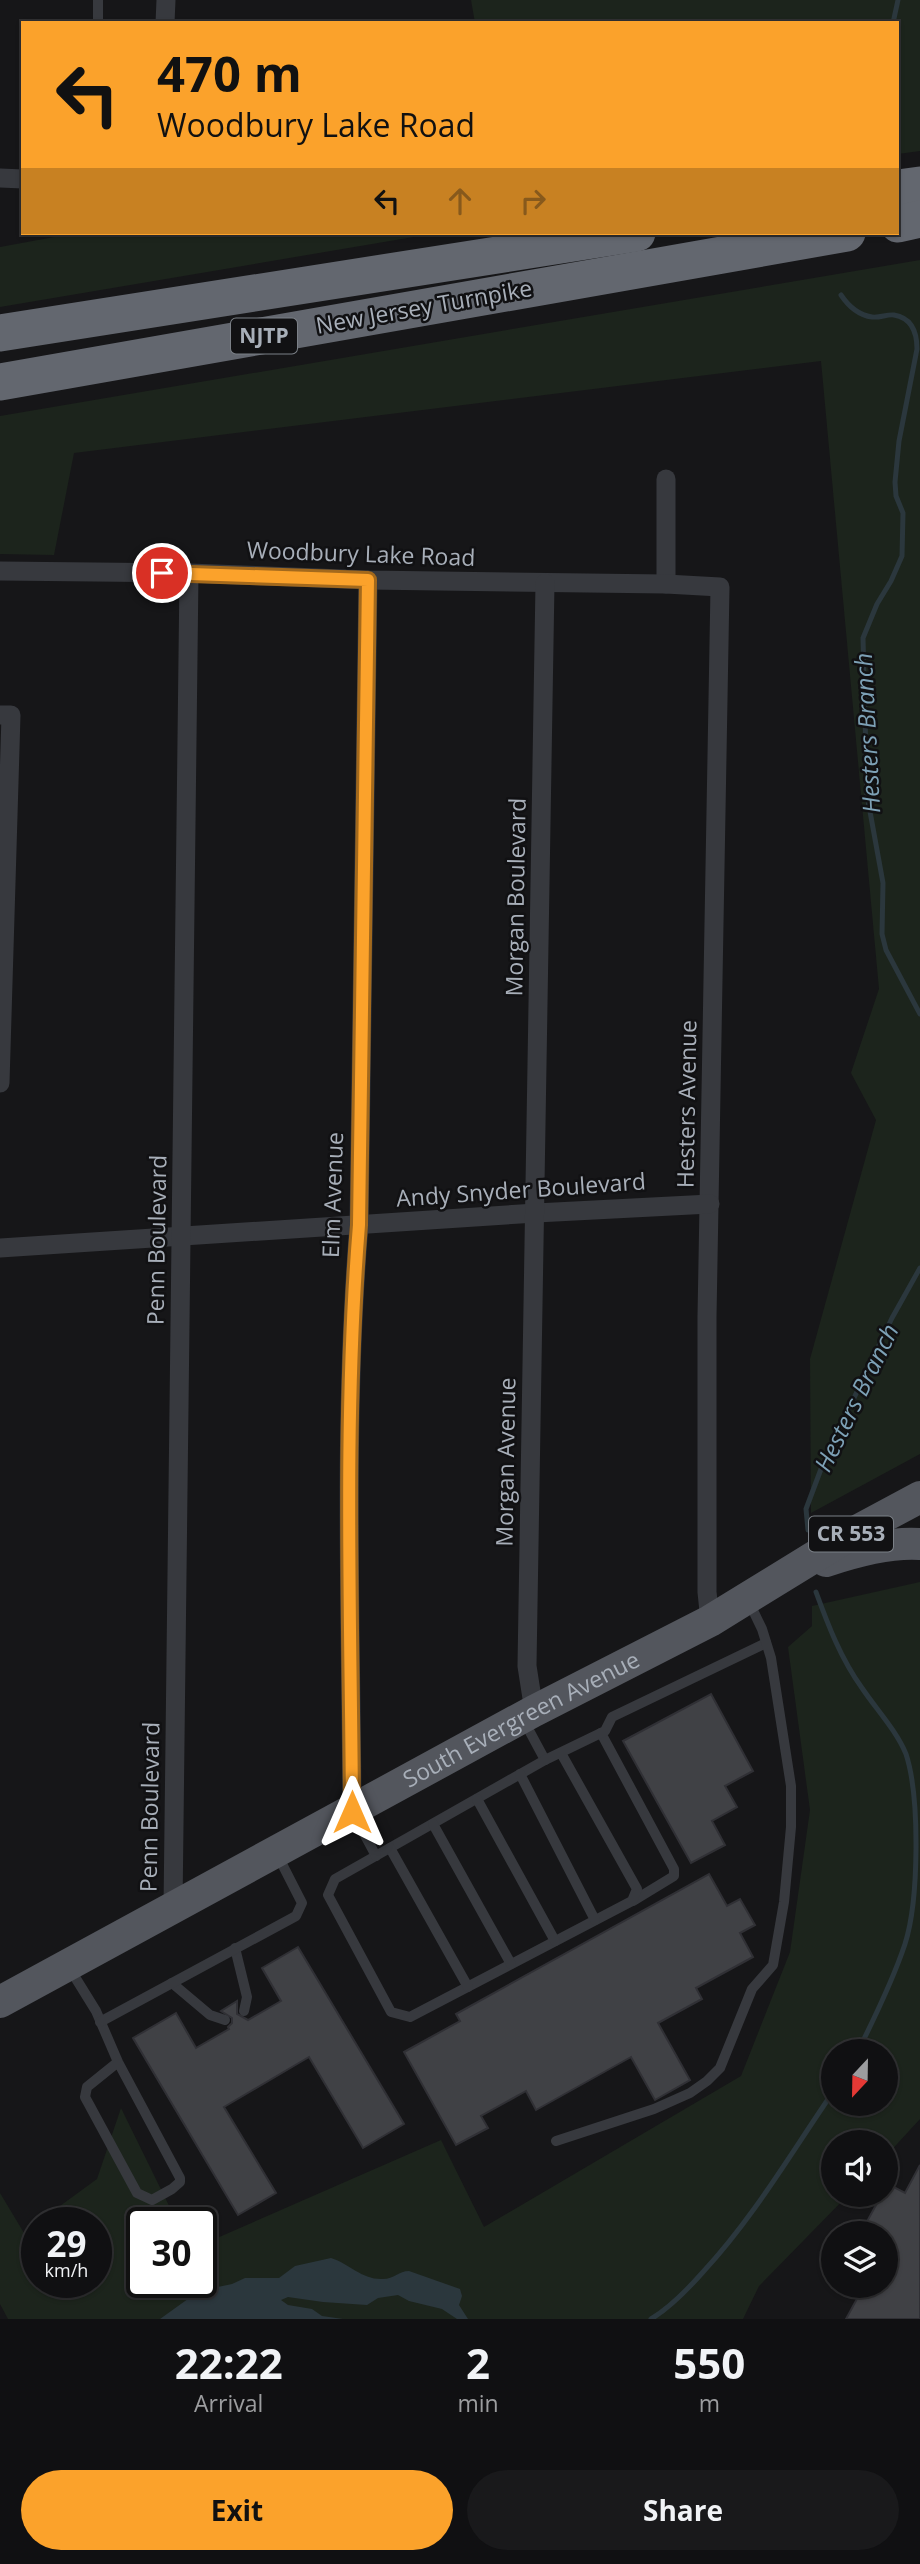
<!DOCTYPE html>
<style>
:root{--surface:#101012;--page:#19191b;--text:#f1f3f6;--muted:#9c9d9f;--line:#303032;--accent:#fba22b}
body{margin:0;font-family:"Open Sans",sans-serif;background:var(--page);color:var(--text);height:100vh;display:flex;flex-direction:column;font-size:26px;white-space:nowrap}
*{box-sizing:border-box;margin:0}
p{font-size:23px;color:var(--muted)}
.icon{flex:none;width:38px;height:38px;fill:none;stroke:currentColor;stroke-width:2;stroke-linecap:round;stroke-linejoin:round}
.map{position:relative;height:2319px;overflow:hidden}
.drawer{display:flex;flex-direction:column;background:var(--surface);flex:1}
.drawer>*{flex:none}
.banner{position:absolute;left:21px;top:21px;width:878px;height:214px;border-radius:0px;box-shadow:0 2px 5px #0004,0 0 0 2px var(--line);background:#fba22b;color:#111;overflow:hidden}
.needle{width:46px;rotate:202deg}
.tools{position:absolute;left:821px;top:2039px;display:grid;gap:14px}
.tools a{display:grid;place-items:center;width:77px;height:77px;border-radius:50%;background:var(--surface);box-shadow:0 2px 5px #0004,0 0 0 2px var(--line);font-size:35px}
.speed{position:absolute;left:21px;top:2207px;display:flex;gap:14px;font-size:35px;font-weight:700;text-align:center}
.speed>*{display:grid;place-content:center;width:91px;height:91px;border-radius:50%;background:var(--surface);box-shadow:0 2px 5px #0004,0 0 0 2px var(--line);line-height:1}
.speed small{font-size:18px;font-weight:400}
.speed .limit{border:4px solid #111;border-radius:10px;background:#fff;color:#111}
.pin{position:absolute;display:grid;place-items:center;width:60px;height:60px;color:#fff;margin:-30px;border:4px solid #fff;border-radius:50%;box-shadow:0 2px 7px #0007}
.me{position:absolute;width:77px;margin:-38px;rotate:0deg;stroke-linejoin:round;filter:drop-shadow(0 0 5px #0008)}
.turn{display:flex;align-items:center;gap:24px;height:147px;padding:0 21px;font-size:32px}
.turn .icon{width:91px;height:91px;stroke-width:2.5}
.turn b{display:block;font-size:49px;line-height:60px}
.lanes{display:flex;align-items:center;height:66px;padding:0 21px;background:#0003;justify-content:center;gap:35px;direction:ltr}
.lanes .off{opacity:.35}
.eta{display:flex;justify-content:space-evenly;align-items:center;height:119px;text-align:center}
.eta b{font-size:42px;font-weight:700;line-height:49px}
.button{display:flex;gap:14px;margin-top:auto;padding:14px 21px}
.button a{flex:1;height:80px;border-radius:42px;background:var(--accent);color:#111;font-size:28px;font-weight:700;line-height:80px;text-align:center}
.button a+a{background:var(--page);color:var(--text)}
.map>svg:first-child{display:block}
.green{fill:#1c241c;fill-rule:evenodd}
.water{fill:#2b373d}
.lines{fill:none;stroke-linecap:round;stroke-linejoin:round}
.stream{stroke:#2b373d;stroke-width:5}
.building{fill:#404145;stroke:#303035;stroke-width:2}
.service{stroke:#37393e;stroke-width:10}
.minor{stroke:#37393e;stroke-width:19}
.primary{stroke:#53565d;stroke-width:32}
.motorway{stroke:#63676f;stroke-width:37}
.route-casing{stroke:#a3691c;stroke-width:18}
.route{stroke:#fba22b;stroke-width:12}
.labels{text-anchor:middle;stroke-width:5;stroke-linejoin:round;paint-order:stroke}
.shield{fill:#111113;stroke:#7b8087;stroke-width:2}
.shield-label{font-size:21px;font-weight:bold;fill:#a8afb9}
.street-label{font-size:23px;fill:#a8afb9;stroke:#111113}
.water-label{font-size:24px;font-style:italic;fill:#7da1b6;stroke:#111113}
</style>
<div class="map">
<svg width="920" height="2319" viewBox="0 0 920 2319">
<rect width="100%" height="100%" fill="#161618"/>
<g class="green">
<path d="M471 0H920V151L898 154V23H475Z"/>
<path d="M76 233H437L0 307V247Z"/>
<path d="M920 260V1454L811 1513 810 1359 876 1120 851 1073 879 989 821 361 74 453 54 555 0 554V416Z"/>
<path d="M920 1582V2119L886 2156V2142H833V2194L848 2195 759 2286 743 2319H8L0 2304V2193L24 2233 37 2223V2282H96V2222H38L97 2179 121 2108 177 2222H142V2282H201V2245L441 2140 484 2227 741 2076 790 1952 810 1810 788 1647 812 1626V1606ZM833 2051H886V2104H833Z"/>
</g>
<path class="water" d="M331 2258C350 2264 362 2280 383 2279 394 2279 399 2271 409 2271L460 2289 462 2296 459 2305 468 2319H457L442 2309 409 2301 398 2295 378 2298 367 2305 323 2302 288 2297 281 2300 288 2305 312 2309 322 2316 343 2319H160L199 2291 232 2284 245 2278H279L295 2266Z"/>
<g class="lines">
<g class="stream">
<path d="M893 23 898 0"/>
<path d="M841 295C849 307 858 315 872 317 880 318 887 314 894 315 912 318 917 333 917 349L899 441 895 482 896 496 903 513 902 556 891 581 877 604 863 638 867 795 883 883 882 934 886 950 920 1014"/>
<path d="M808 1530 806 1509 824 1461 892 1318 920 1268"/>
<path d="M816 1592C828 1625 841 1659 862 1688 876 1709 896 1730 906 1754 920 1797 919 1900 905 1944 893 1980 875 2017 858 2051"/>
<path d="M651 2319C671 2307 688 2289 703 2272 754 2217 791 2153 833 2092"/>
</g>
</g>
<g class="building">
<path d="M711 1694 753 1771 725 1786 737 1807 712 1821 725 1845 691 1863 623 1741Z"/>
<path d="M709 1874 727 1906 740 1899 755 1925 740 1933 753 1957 696 1988 702 1999 658 2023 690 2080 655 2100 631 2057 536 2110 526 2091 481 2116 488 2128 456 2145 404 2052 460 2021 456 2014Z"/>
<path d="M298 1947 404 2124 363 2148 309 2057 224 2107 276 2193 238 2215 133 2038 176 2013 196 2048 229 2029 228 2027 232 2023V2018L221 2011 237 2001V2014L248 2020 281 2001 262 1968Z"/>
<path d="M920 2165V2319H846L864 2286H886V2233H875L864 2227 882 2194H886L888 2184 905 2193Z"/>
</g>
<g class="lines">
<g class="service">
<path d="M98 23V0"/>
<path d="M524 1721 545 1760"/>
<path d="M601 1733 674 1869V1876L633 1901"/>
<path d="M561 1753 637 1889 632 1901 410 2017 391 2012 328 1895 335 1879 545 1760 605 1731 612 1717 766 1643"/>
<path d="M520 1774 595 1920"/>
<path d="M477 1799 555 1941"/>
<path d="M353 1813 376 1856"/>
<path d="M433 1824 511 1964"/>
<path d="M390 1848 468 1987"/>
<path d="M235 1948 247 1997 244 2011"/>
<path d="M70 1969 96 2011 118 2062 180 2178V2182L172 2189 152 2200 137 2193 85 2097 87 2087 118 2062"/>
<path d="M172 1983 210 2015 225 2020"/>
<path d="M100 2022 296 1916 302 1903 278 1856"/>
<path d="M556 2141 654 2109 690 2093 707 2081 720 2068 752 1989 773 1965 784 1902 791 1827V1786L771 1658 762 1629 749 1602"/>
</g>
<g class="minor">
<path d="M165 23 166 0"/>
<path d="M0 178 23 179"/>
<path d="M666 479V584"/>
<path d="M0 571 189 573 368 580 666 584 720 587 707 1317V1592L710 1621"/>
<path d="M0 715H11L0 1083"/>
<path d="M0 1248 536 1213 710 1204"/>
<path d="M534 1711 527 1666 545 583"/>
<path d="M352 1812C351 1617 343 1420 359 1225L368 580"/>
<path d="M173 1908 189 573"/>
</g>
<g class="primary">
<path d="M826 1561C856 1551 889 1542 920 1544"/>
<path id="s1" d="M0 2002 534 1711 710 1621 853 1533 920 1497"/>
</g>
<g class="motorway">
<path d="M898 188 920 185"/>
<path d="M898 224 920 219"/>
<path d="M0 333 637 233"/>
<path d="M0 382 847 233"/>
</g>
</g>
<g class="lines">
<g class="route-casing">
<path id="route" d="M162 573 368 580 359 1225C343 1420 351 1617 352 1812"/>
</g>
<use href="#route" class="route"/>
</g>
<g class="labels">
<g class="shield">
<rect x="231" y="318.5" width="66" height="35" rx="5"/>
<rect x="809" y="1516.5" width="84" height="35" rx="5"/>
</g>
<g class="shield-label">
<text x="264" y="343">NJTP</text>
<text x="851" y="1541">CR 553</text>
</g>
<g class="street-label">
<text transform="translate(424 307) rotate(-10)" y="8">New Jersey Turnpike</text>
<text transform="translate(361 554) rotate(2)" y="8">Woodbury Lake Road</text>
<text transform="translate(516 897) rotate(-89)" y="8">Morgan Boulevard</text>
<text transform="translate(687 1104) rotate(-89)" y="8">Hesters Avenue</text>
<text transform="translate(521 1190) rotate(-4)" y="8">Andy Snyder Boulevard</text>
<text transform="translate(333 1195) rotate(-88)" y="8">Elm Avenue</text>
<text transform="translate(157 1240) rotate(-89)" y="8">Penn Boulevard</text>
<text transform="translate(506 1462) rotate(-89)" y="8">Morgan Avenue</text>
<text dy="8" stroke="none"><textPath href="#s1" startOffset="593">South Evergreen Avenue</textPath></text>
<text transform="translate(150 1807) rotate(-89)" y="8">Penn Boulevard</text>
</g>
<g class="water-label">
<text transform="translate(868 733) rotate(-93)" y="8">Hesters Branch</text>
<text transform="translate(857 1398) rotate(-64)" y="8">Hesters Branch</text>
</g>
</g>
</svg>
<div class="tools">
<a><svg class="needle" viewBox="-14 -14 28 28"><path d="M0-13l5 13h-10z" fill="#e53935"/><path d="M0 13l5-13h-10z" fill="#9c9d9f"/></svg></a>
<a><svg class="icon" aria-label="sound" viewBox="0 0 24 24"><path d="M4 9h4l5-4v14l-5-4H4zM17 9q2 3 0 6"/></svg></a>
<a><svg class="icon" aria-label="layers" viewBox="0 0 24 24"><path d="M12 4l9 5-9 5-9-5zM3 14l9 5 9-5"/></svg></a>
</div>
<div class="speed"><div>29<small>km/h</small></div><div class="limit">30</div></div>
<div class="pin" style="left:162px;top:573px;background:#d93025"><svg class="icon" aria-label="arrive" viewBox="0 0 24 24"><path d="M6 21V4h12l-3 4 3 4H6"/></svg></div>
<svg class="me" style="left:352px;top:1812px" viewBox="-20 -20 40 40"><path d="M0-17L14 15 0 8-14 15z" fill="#fba22b" stroke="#fff" stroke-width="4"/></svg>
<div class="banner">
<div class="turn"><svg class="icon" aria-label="left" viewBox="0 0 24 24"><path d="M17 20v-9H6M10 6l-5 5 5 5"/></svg><div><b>470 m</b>Woodbury Lake Road</div></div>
<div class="lanes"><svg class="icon" aria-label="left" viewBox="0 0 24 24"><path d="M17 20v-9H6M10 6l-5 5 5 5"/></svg><svg class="icon off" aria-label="ahead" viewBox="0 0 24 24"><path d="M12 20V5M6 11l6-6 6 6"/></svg><svg class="icon off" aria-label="right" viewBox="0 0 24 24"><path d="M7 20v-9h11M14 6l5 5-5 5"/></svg></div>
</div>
</div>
<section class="drawer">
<div class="eta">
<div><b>22:22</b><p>Arrival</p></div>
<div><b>2</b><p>min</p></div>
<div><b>550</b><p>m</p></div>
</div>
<div class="button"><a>Exit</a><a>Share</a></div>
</section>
